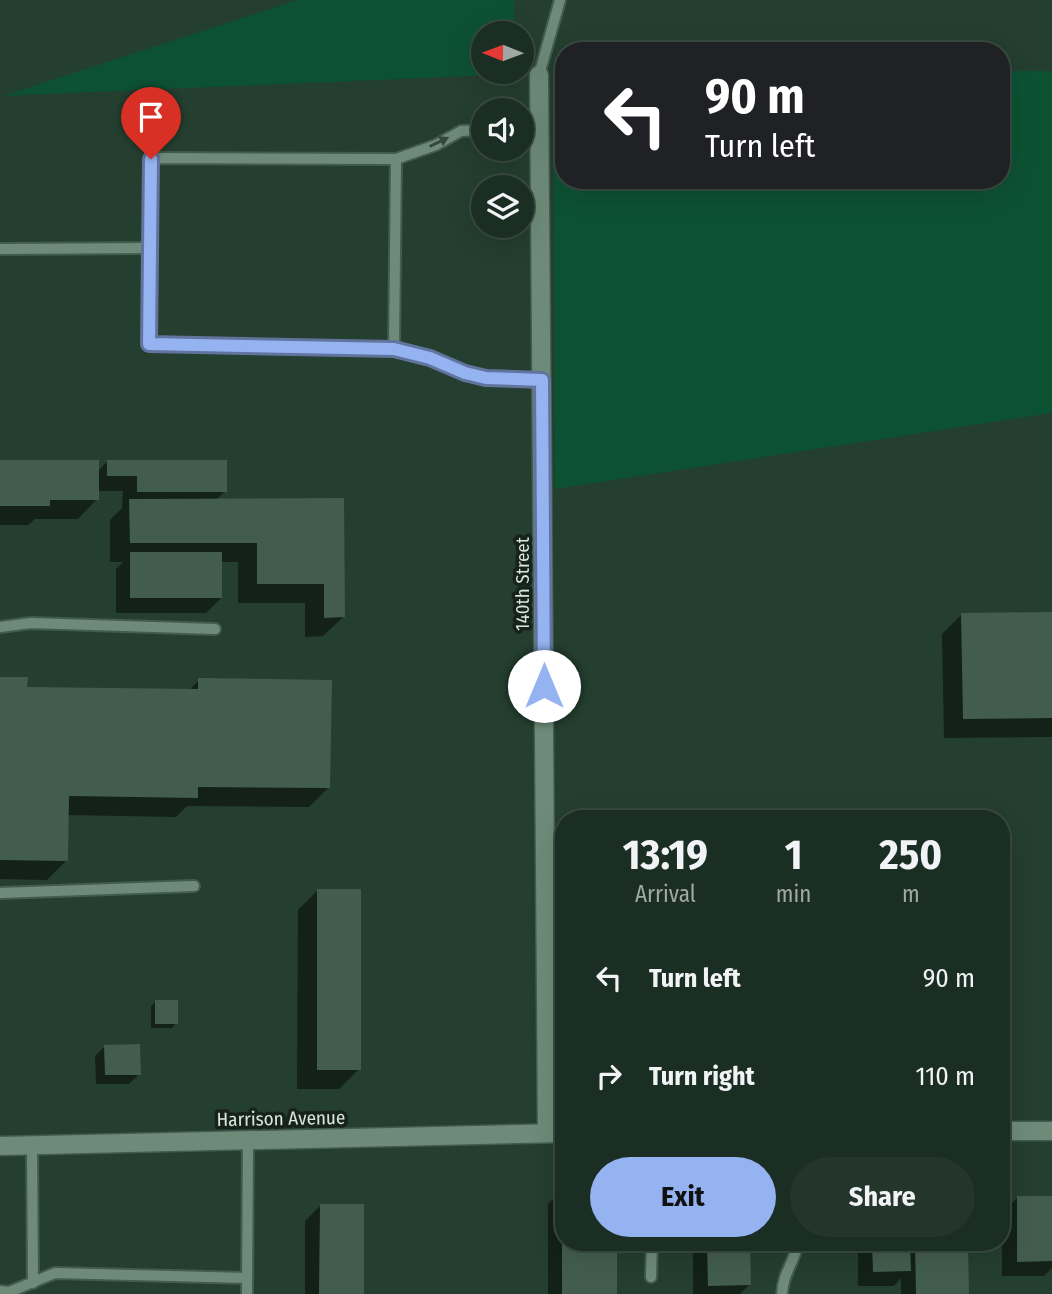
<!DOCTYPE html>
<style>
:root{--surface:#1b2e23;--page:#24362b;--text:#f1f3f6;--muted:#a0a8a6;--line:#394a41;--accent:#95b2f1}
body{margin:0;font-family:"Fira Sans Condensed",sans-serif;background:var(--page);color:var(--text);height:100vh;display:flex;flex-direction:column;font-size:26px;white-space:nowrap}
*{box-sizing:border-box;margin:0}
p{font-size:23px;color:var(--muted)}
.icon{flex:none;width:38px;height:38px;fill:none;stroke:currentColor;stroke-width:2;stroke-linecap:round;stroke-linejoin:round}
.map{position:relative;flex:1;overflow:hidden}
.side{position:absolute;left:555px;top:810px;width:455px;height:441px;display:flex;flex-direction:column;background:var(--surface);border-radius:28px;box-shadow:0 7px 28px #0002,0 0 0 2px var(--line)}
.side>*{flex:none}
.hud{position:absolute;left:555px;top:42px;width:455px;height:147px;border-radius:28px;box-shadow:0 7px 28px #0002,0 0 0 2px var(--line);background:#202124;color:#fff;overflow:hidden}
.needle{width:46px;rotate:271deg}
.tools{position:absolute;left:471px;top:21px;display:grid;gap:14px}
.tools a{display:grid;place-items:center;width:63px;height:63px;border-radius:50%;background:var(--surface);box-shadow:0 7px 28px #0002,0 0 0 2px var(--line);font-size:35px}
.pin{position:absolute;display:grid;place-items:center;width:60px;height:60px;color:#fff;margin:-72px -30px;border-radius:50% 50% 50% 0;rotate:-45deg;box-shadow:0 0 7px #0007}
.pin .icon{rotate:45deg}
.me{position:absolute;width:77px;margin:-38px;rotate:0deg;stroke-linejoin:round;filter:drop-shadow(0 0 5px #0008)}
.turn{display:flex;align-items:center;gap:24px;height:147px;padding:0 35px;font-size:32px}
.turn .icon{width:91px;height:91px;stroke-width:2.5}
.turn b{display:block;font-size:49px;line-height:60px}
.eta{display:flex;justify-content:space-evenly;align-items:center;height:119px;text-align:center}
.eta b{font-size:42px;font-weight:700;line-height:49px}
.button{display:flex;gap:14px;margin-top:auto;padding:14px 35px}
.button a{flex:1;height:80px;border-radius:42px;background:var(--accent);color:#111;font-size:28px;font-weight:700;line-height:80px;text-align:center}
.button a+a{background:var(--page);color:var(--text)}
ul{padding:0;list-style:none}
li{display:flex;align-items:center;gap:21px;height:98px;padding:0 35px}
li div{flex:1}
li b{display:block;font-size:26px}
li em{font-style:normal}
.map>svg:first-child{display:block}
.green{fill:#0d5133}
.shadow{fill:#0007}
.building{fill:#425d4e}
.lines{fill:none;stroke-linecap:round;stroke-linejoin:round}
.lane-casing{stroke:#445b4f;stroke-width:14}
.street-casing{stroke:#445b4f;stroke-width:21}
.lane{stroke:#6e8b79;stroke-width:10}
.street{stroke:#6e8b79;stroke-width:18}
.oneway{fill:#35473c}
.route-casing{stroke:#61749d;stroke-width:18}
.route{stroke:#95b2f1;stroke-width:12}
.labels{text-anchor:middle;stroke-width:7;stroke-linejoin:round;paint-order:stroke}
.street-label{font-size:19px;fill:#d8e7de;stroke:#16221b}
</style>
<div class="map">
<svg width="1052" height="1294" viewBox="0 0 1052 1294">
<rect width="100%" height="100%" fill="#243e2f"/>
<g class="green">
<path d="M297 0H514V33H483V72L514 74 3 96Z"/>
<path d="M1001 71H1052V413L555 489 553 72H563L564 180H1001Z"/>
</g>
<g class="shadow">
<path d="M108 461 225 491 216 500H343V617L323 636 305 637V603H238V562H221V598L206 613H116V569L123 562H110V520L122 508 123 491H97V499L78 519H35L28 525H0V462L97 472Z"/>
<path d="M1052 613V737L944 738 942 634 962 614Z"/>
<path d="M0 679 26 689 189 691 199 680 329 787 309 807 187 806 176 817 67 815V860L47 880 0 879Z"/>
<path d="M318 890 359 1069 339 1089H297L298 910Z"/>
<path d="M155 1002 176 1023 172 1028H151V1006Z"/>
<path d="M564 1013V1111H549L550 1027Z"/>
<path d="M105 1046 139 1074 129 1084H96L95 1056Z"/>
<path d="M564 1189V1242L616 1294H548V1204Z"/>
<path d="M1017 1198H1052V1268L1044 1276H1002V1213Z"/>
<path d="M320 1206 362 1294H305V1221Z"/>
<path d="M693 1242H749V1285L740 1294H693Z"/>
<path d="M858 1242H966L967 1294H901V1278L894 1286H858Z"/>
</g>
<g class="building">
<path d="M0 460H99V500H50V506H0Z"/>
<path d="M107 460H227V492H137V476H107Z"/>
<path d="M344 498 345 617 324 618V584H257V543H130L129 499Z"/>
<rect x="130" y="552" width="92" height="46"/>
<path d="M1052 612V718L963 719 961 613Z"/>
<path d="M0 677H28L27 687 198 689V678L332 680 330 788 198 787V798L69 796 68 861 0 860Z"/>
<rect x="317" y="889" width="44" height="181"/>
<rect x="155" y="1000" width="23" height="24"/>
<path d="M140 1044 141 1075H105L104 1045Z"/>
<path d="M1017 1196H1052V1261L1017 1262Z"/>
<path d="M320 1204H364V1294H319Z"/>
<rect x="562" y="1242" width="55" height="52"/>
<path d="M707 1242H750L751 1285 708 1286Z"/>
<path d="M872 1242H910L911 1271 873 1272Z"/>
<path d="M915 1242H968L969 1294H916Z"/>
</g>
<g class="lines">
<g class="lane-casing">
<g id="lane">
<path d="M539 75 560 0"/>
<path d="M483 130 461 131 436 145 396 159 151 158 149 344 394 349 430 358 465 373 486 378 542 380"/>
<path d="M522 130H540"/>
<path d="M0 249 150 248"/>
<path d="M394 349 396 159"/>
<path d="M0 627 31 623 215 629"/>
<path d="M0 893 194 886"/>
<path d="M32 1145 33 1283"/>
<path d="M651 1277 652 1242"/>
<path d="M0 1291 9 1292 55 1273 247 1278"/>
<path d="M247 1294 248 1140"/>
<path d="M782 1294C783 1272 795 1262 798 1242"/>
</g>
</g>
<g class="street-casing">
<g id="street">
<path d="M539 75 547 1133"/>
<path d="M1001 1131H1052"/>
<path d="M0 1146 564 1133"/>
</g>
</g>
<use href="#lane" class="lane"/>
<use href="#street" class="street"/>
</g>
<defs><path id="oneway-solid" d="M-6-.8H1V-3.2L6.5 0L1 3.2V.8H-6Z" transform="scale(1.75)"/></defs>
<use class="oneway" href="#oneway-solid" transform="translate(439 142) rotate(-26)"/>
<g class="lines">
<g class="route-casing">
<path id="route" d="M151 159 149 344 394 349 430 358 465 373 486 378 542 380 544 686"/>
</g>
<use href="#route" class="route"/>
</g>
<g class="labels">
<g class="street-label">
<text transform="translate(522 584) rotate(-90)" y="7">140th Street</text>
<text transform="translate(281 1118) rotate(-1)" y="7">Harrison Avenue</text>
</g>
</g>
</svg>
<div class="tools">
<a><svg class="needle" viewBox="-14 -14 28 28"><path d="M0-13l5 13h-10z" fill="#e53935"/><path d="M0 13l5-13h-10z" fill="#a0a8a6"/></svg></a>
<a><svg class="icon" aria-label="sound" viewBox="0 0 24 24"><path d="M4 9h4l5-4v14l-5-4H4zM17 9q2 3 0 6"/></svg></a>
<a><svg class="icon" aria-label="layers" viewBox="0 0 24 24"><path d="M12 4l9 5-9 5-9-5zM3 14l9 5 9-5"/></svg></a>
</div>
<div class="pin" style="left:151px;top:159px;background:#d93025"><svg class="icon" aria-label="arrive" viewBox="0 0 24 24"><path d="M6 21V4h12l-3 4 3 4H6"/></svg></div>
<svg class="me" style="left:544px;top:686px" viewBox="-20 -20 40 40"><circle r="19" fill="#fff"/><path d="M0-13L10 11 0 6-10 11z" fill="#95b2f1"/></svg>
<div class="hud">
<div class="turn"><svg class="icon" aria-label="left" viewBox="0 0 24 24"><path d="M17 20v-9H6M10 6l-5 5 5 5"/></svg><div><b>90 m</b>Turn left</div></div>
</div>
<section class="side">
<div class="eta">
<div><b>13:19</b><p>Arrival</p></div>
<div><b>1</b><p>min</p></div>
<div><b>250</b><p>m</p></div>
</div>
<ul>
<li><svg class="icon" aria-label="left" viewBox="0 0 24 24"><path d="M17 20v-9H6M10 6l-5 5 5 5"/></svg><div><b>Turn left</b></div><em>90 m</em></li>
<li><svg class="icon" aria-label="right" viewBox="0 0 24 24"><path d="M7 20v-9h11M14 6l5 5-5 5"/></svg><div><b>Turn right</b></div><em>110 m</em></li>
</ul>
<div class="button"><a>Exit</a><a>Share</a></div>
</section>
</div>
